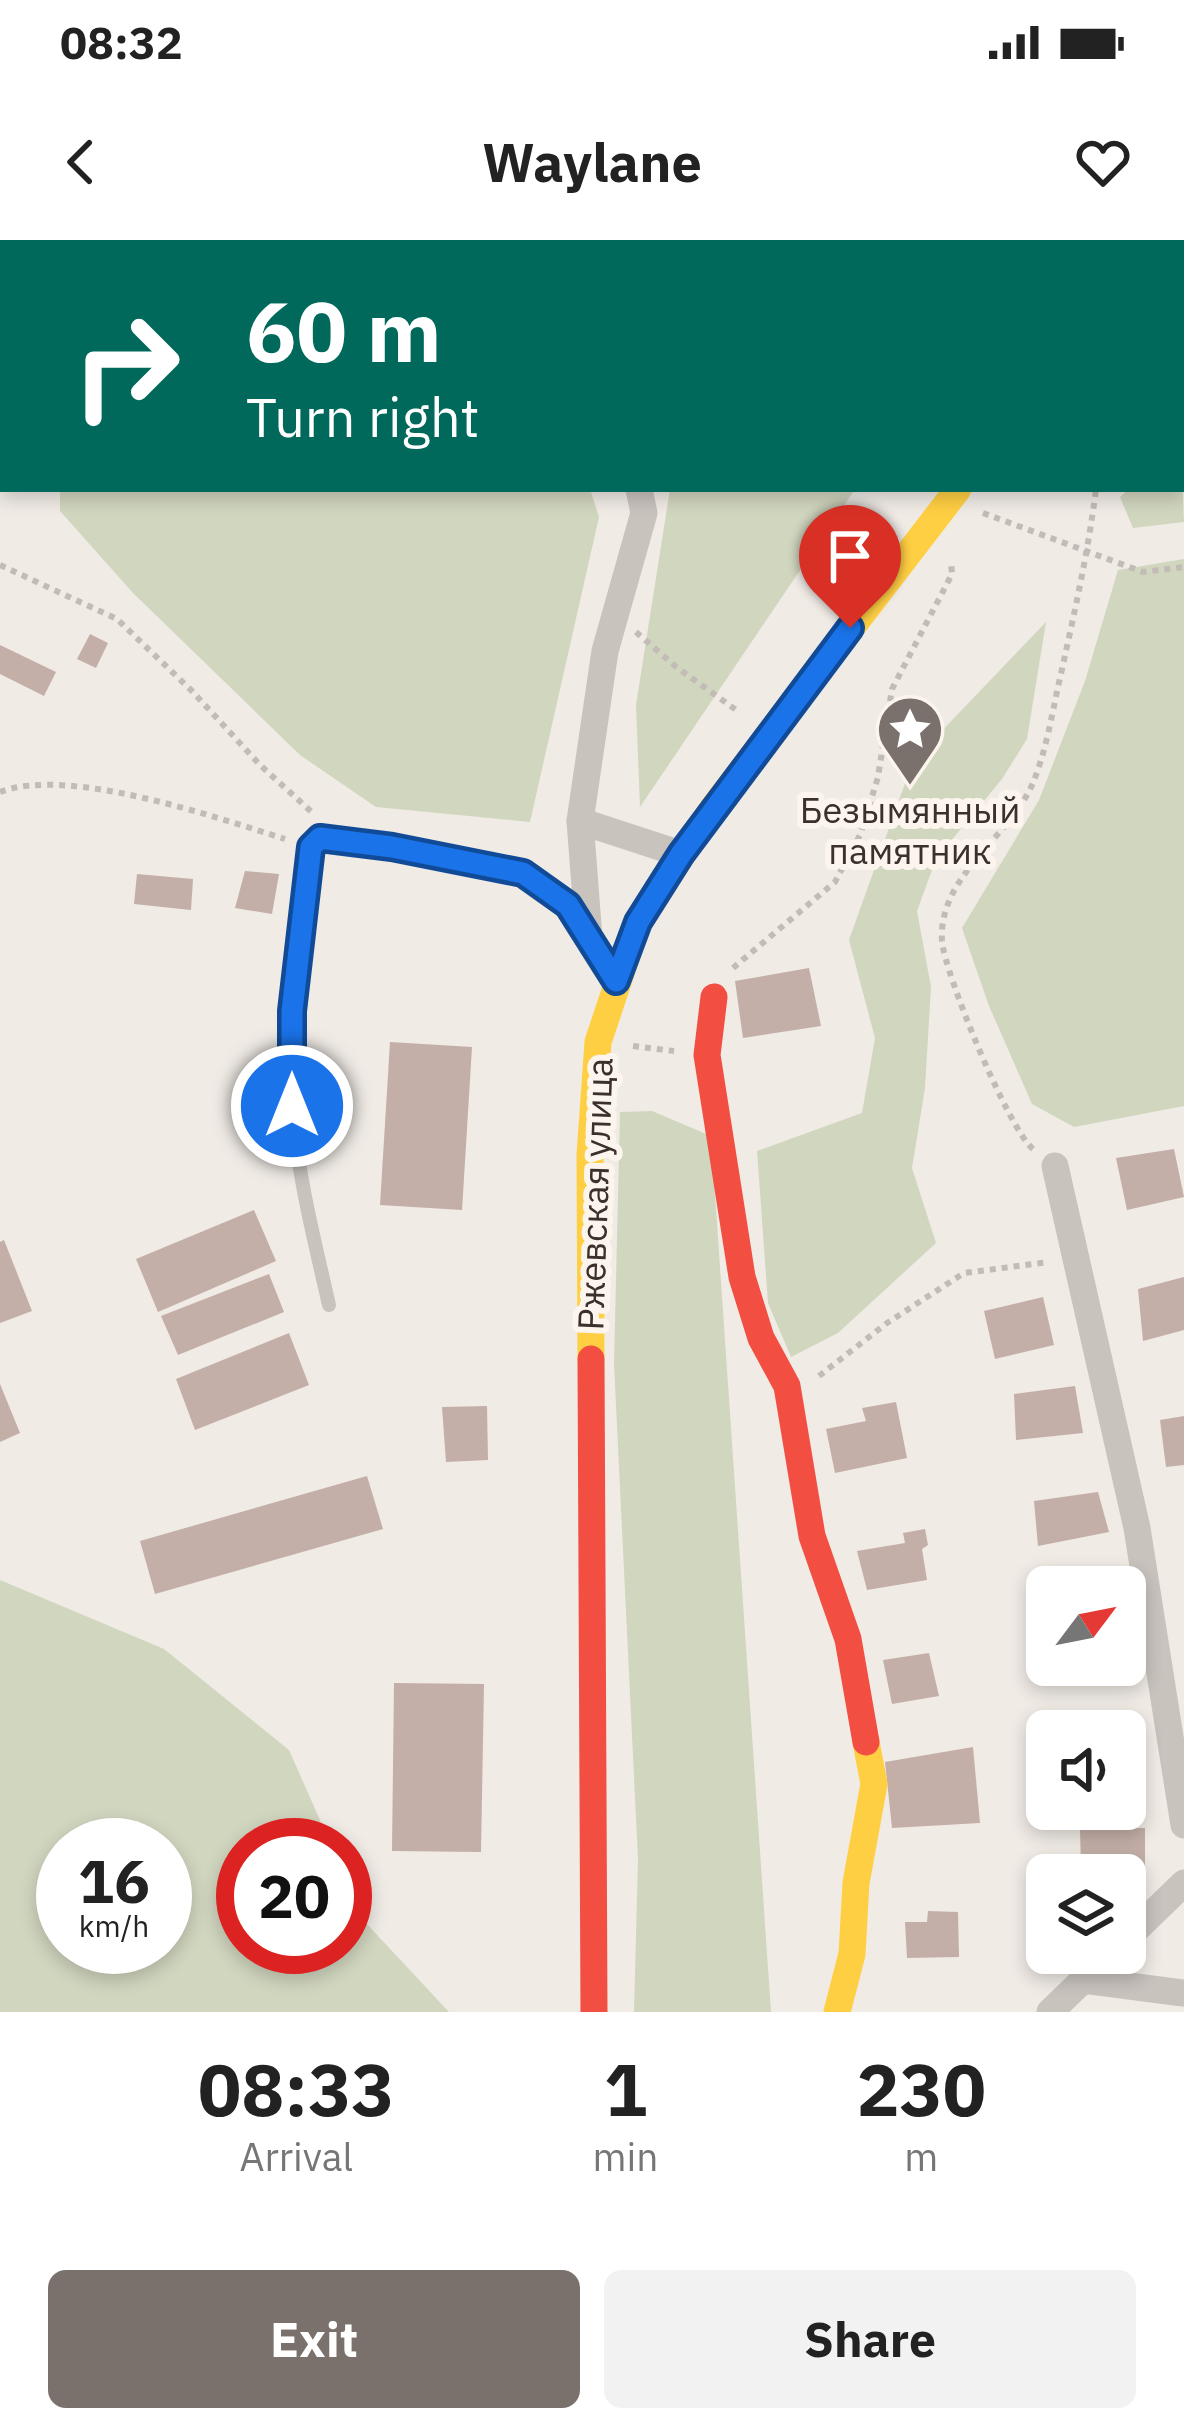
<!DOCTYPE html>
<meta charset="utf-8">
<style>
:root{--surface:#fff;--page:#f2f2f2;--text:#222;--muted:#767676;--accent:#7a716c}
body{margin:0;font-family:"IBM Plex Sans",sans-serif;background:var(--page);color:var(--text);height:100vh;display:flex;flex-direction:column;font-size:45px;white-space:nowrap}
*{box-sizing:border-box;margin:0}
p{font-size:39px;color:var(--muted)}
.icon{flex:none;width:66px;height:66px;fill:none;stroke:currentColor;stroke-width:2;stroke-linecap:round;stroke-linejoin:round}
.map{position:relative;height:1772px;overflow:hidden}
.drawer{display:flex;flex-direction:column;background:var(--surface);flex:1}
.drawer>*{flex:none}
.guide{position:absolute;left:0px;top:0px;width:1185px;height:252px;box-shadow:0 6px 18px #0003;background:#00695c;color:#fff;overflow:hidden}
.needle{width:78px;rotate:58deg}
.buttons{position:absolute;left:1026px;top:1326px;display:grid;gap:24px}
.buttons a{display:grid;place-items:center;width:120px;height:120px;border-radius:18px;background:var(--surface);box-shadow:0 6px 18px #0003;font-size:60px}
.speed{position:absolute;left:36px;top:1578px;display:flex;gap:24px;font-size:60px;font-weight:700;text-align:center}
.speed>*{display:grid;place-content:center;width:156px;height:156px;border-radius:50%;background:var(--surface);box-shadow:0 6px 18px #0003;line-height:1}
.speed small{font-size:30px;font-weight:400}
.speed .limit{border:18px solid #d22;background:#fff;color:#111}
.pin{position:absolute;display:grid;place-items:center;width:102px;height:102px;color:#fff;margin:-123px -51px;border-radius:50% 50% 50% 0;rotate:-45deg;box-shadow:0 0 12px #0007}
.pin .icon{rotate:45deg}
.me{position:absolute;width:132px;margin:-66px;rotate:0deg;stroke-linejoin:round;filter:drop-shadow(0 0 9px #0008)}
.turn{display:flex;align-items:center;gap:42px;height:252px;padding:0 48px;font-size:54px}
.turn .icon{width:156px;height:156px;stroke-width:2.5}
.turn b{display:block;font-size:84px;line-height:102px}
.eta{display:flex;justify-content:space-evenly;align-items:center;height:204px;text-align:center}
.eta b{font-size:72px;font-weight:700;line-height:84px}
.button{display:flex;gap:24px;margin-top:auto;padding:24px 48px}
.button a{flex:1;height:138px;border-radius:18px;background:var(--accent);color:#fff;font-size:48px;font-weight:700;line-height:138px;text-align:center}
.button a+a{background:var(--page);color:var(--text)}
.status{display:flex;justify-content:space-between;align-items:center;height:84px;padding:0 60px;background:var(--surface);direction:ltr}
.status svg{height:33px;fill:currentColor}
header{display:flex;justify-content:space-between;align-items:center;height:156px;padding:0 48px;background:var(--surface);font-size:54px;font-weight:700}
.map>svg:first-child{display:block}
.green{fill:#d1d6bf;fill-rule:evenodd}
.building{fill:#c3afa7}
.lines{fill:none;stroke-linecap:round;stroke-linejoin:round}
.path{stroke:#c2bbb6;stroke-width:6;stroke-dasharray:6 6;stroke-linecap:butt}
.lane{stroke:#c9c3be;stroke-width:14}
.street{stroke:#c9c3be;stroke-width:27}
.fast{stroke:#16e098;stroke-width:27}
.slow{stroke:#ffcf43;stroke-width:27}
.jam{stroke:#f24e42;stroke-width:27}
.route-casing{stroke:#114b97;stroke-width:30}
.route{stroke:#1a73e8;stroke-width:21}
.labels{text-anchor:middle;stroke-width:12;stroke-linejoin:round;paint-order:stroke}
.poi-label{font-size:36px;fill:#3b302b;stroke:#fbf5ee}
.street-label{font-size:36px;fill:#3b302b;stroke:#fbf5ee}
</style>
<div class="status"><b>08:32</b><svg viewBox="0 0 49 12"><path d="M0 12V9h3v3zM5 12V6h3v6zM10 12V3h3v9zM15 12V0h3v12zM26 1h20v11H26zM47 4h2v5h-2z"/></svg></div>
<header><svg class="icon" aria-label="back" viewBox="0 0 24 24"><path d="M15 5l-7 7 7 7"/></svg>Waylane<svg class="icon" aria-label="heart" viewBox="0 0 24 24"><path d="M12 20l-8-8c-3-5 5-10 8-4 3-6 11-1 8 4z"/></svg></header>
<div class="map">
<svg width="1184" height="1772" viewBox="0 0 1184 1772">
<rect width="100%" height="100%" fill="#f0ebe5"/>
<g class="green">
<path d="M0 0H399L401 3H3V95Z"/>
<path d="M1182 236 1184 282 1133 288 1120 257 1129 249H1182Z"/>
<path d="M60 249H590L599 277 530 582 376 567 300 515 133 353 60 271Z"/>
<path d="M670 249H855L640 567 636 465Z"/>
<path d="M1184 319V866L1074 887 1032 864 989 766 962 688 1039 560 1085 441 1118 330Z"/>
<path d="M1046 382 1027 499 1002 539 936 619 917 671 931 747 925 848 912 928 936 1003 838 1093 791 1117 768 1063 757 911 862 873 875 798 849 700 913 521Z"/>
<path d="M652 871 711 896 771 1772H634L638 1619 614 1124 620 872Z"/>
<path d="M0 1340 164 1409 289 1510 331 1605H243V1707H345V1637L365 1682 449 1772H0ZM63 1605H165V1707H63Z"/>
</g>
<g class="building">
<path d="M90 394 108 403 96 428 77 419Z"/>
<path d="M0 405 56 432 44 456 0 434Z"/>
<path d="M245 631 279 634 272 674 235 668Z"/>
<path d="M137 634 193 639 191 670 134 664Z"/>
<path d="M809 728 821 786 743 798 735 741Z"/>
<path d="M390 802 472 807 462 970 380 965Z"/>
<path d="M1174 909 1184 957 1127 970 1116 918Z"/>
<path d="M254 970 276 1021 158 1072 136 1019Z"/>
<path d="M4 1000 32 1071 0 1083V1002Z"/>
<path d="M269 1034 284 1072 178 1115 161 1076Z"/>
<path d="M1184 1037V1090L1143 1101 1138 1049Z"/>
<path d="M1043 1057 1054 1105 995 1119 984 1071Z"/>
<path d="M289 1093 309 1145 195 1190 176 1139Z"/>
<path d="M0 1144 20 1193 0 1202Z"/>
<path d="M1075 1146 1083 1193 1016 1200 1014 1154Z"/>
<path d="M896 1162 907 1218 835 1233 826 1189 866 1181 862 1168Z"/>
<path d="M487 1166 488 1220 446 1222 442 1167Z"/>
<path d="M1184 1176V1225L1166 1227 1160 1180Z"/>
<path d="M367 1236 383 1289 155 1354 140 1301Z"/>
<path d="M1098 1252 1109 1292 1038 1306 1034 1261Z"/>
<path d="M925 1289 928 1305 922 1309 927 1340 867 1350 857 1311 905 1303 903 1293Z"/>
<path d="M929 1413 939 1456 892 1464 883 1420Z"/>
<path d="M394 1443 484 1444 481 1612 392 1611Z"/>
<path d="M1136 1473 1140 1524H1125V1491H1075L1074 1477Z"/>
<path d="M973 1507 980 1583 892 1588 885 1522Z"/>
<path d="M1145 1588V1628L1081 1629 1080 1589Z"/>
<path d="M928 1671 958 1672 959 1717 907 1718 905 1682H927Z"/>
</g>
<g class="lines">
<g class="path">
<path d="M381 0 386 3"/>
<path d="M983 273 1143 332 1184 327"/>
<path d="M0 325 117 379 192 451 260 525 315 575"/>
<path d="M636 392 675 426 739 472"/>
<path d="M0 552C68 526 215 577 285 599"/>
<path d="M733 728 835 642 860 595 878 537 892 449 952 334 951 321"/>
<path d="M633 806 674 811"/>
<path d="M1033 909C1009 890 945 735 942 701 938 636 1008 599 1032 545 1046 513 1052 473 1060 438 1074 375 1088 313 1096 249"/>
<path d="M819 1136 887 1083 964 1033 1049 1022"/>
</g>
<g class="lane">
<path d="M1182 62 1184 61"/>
<path d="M308 635C299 712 287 788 292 865 297 932 314 999 329 1065"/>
</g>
<g class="street">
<path d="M459 0 461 3"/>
<path d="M826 3 828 0"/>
<path d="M580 581 681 614"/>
<path d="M308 635 311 607 320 599 391 607 523 633 567 665 616 741"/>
<path d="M589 698 580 581 605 411 644 273 639 249"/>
<path d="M1055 926 1137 1288 1184 1585"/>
<path d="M1125 1700 1184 1643"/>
<path d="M1083 1740 1183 1753"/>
<path d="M1050 1772 1111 1713"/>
</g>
<path class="fast" d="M1079 0V3"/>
<g class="slow">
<path d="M591 1119 590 915 598 802 638 682 713 568 958 249"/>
<path d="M837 1772 852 1714 856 1643 874 1544 866 1502"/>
</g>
<g class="jam">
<path d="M714 757 707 815 742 1037 761 1098 787 1146 812 1296 848 1399 866 1502"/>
<path d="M591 1119 594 1772"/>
</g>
</g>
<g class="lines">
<g class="route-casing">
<path id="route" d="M292 866V771L311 607 320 598 392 607 523 633 568 665 616 741 638 682 681 614 850 388"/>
</g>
<use href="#route" class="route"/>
</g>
<defs>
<g id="sight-pin" transform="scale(3.45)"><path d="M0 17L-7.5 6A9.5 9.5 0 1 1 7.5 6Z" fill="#7a716c" stroke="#fbf5ee"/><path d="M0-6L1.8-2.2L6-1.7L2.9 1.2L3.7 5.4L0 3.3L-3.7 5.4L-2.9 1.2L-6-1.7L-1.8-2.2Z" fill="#fff"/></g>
</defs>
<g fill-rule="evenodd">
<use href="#sight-pin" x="910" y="489"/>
</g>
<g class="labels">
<g class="poi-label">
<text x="910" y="583">Безымянный<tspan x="910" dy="41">памятник</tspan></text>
</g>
<g class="street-label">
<text transform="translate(595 954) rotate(-88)" y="13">Ржевская улица</text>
</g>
</g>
</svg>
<div class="buttons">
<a><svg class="needle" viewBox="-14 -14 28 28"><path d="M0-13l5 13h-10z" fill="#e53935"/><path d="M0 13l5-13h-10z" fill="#767676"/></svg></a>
<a><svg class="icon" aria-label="sound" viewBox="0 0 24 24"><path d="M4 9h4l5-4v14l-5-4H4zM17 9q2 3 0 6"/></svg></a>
<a><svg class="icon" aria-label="layers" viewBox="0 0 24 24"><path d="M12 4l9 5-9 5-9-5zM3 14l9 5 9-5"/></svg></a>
</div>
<div class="speed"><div>16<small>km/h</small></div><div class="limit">20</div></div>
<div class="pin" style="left:850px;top:388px;background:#d93025"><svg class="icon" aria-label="arrive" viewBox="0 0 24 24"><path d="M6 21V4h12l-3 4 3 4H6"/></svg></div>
<svg class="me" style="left:292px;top:866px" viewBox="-20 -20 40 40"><circle r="17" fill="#1a73e8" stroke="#fff" stroke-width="3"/><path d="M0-11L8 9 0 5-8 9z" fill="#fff"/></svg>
<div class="guide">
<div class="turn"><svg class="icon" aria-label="right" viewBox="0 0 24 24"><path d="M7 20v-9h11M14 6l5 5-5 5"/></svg><div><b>60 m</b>Turn right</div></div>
</div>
</div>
<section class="drawer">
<div class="eta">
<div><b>08:33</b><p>Arrival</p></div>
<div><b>1</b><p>min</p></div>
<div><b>230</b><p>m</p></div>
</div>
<div class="button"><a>Exit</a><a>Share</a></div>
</section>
